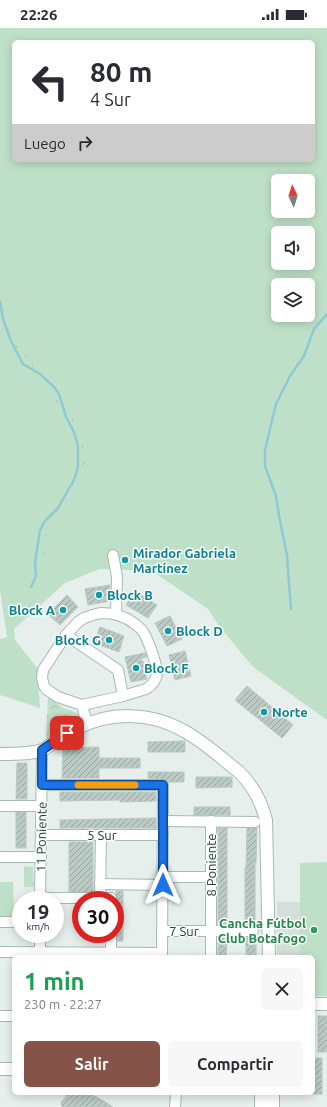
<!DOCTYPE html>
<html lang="es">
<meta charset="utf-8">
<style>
:root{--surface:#fff;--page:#f7f7f7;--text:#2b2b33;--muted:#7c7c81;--accent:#855347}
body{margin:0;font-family:Ubuntu,sans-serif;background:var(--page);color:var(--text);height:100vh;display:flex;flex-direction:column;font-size:15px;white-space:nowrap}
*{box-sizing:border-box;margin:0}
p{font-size:13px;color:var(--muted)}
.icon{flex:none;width:22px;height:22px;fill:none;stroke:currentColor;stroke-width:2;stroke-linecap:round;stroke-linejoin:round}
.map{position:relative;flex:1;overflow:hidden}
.details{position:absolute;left:12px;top:927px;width:303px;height:140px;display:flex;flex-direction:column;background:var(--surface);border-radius:6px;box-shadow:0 2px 10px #0003}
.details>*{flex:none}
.top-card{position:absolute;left:12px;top:12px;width:303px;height:122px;border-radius:6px;box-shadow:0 2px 10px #0003;background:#fff;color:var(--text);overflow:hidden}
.needle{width:26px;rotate:356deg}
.fabs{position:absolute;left:271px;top:146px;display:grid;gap:8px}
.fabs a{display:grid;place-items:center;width:44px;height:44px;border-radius:6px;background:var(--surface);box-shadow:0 2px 10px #0003;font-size:20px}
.speed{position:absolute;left:12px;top:863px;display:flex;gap:8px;font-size:20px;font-weight:700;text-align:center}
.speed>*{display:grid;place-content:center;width:52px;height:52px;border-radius:50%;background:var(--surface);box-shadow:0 2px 10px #0003;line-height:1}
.speed small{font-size:10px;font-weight:400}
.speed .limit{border:6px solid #d22;background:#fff;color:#111}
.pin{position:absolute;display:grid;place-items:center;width:34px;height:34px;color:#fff;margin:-17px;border-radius:8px;box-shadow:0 2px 6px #0006}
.me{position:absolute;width:44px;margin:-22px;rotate:0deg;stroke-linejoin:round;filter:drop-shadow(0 0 3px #0008)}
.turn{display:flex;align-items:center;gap:14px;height:84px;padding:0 12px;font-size:18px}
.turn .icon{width:52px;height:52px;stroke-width:2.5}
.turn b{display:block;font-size:28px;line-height:34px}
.then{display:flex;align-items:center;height:38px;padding:0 12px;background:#0003;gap:8px;font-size:15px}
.round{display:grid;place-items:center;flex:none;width:42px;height:42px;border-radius:6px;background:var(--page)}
.overview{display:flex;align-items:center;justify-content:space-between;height:68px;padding:0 12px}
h1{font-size:24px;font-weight:700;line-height:30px;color:#1e9e55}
.action{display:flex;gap:8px;margin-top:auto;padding:8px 12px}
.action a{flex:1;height:46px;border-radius:6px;background:var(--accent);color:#fff;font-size:16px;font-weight:700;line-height:46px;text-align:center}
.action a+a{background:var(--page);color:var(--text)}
.status{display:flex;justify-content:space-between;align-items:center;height:28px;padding:0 20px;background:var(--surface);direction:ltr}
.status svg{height:11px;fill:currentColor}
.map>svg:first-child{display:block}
.built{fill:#d4dfda}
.grass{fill:#bfe0c8;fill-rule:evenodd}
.forest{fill:url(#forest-crowns)}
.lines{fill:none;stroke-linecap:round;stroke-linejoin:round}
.stream{stroke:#8ec9d4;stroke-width:2.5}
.building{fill:url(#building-hatch);stroke:#b8c9c2}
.street-casing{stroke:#a8b8b2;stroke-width:12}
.secondary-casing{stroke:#a4bbb3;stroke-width:14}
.street{stroke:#fff;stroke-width:10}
.secondary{stroke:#fff;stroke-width:12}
.route-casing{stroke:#114b97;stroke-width:10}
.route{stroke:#1a73e8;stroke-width:7}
.slow{stroke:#f59e0b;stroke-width:7}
.culture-dot{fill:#0f9aa8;stroke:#f7fbf9;stroke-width:1.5}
.leisure-dot{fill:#2e9e5b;stroke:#f7fbf9;stroke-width:1.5}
.labels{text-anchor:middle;stroke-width:3;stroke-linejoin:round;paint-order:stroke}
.culture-label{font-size:13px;font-weight:bold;fill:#0d838f;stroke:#f7fbf9;text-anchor:start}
.street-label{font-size:13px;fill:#24423a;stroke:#f7fbf9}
.leisure-label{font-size:13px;font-weight:bold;fill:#27864d;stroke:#f7fbf9;text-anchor:end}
</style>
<div class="status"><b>22:26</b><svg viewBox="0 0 49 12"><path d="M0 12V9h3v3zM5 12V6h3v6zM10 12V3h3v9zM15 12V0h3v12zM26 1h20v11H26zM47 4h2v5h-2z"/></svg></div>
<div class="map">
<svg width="327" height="1079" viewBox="0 0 327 1079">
<defs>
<pattern id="forest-crowns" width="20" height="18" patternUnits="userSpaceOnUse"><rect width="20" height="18" fill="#bfe0c8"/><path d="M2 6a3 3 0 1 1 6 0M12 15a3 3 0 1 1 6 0" fill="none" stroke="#a4c1ad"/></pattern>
<pattern id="building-hatch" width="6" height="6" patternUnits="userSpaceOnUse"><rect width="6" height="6" fill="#bbcac4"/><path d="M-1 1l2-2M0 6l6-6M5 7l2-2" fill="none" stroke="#98a6a0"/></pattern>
</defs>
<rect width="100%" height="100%" fill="#e6efeb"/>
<rect class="built" x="277" y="874" width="23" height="55"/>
<g class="grass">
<path d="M0 0H327V692L253 639 219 598 208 581 152 543 100 541 65 555 14 601 15 612 38 641V653L40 680 0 667V611L7 609 0 562ZM14 14H313V132H14ZM278 153H308V183H278ZM278 205H308V235H278ZM278 257H308V287H278Z"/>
<path d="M327 834V968H313V929H300V835Z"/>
<path d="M24 838 33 839 34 859H24Z"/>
<path d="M0 854H13L14 888H0Z"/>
</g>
<g class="forest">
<path d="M0 270 4 283 5 300 11 311 13 314 21 320 26 326 32 336 50 359 56 371 70 386 75 393 79 402 84 423 85 432 82 444 68 470 61 479 58 486 48 501 44 516 45 523 43 533 34 551 42 531 44 511 46 501 56 486 59 479 66 471 78 449 82 439 83 423 78 405 71 390 56 373 49 359 31 338 24 326 10 313 7 308 5 302Z"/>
<path d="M48 669 64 680 77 685 79 689 50 712 46 710Z"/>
</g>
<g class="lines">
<g class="stream">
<path d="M0 274 3 291 11 313 23 336 40 346 55 360 59 366 66 389 74 404 78 418V439L74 452 58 480 45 493 40 502 35 535 36 548 31 559"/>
<path d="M291 581 287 527 279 488 276 468 265 438V422L276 376 290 348 304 328 314 301 327 286"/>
</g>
</g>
<g class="building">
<path d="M110 557V573L88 577 85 561Z"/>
<path d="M135 563 157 577 148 590 126 577Z"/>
<path d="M67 567 78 579 60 597 48 586Z"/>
<path d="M170 588 182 611 167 618 155 595Z"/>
<path d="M100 599 124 608 119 624 94 615Z"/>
<path d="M185 623 191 648 175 652 169 627Z"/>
<path d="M145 625 147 628 140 632 141 633H143L147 651 131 654 125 629Z"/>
<path d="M247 658 293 697 282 710 235 672Z"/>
<path d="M185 713V724H148V714Z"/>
<path d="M99 719V730H140V740H99V750H62L63 720Z"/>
<path d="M17 735H27V771H16Z"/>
<path d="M148 744H184V754H169L167 752 163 751 148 750Z"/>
<path d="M196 749H232V759L196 760Z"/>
<path d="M60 764H156V773L120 774V772L60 773Z"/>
<rect x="194" y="779" width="36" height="8"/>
<rect x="16" y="784" width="10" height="36"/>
<path d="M156 790V800H60V792Z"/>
<rect x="218" y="800" width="9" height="96"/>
<path d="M247 800H257L256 835H255V897L245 896V840H246Z"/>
<rect x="69" y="814" width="24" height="50"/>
<path d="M116 863H123V913H118L117 906 116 902V874L117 870Z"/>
<path d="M256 909V929H246V910Z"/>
<path d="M218 910H227L226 929H218Z"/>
<rect x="318" y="988" width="9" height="36"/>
<rect x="313" y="1030" width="9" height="36"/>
<path d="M66 1065H89L102 1072 113 1079H62L61 1074 66 1069Z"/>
</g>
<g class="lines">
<g class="street-casing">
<g id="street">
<path d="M113 527 117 549 116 586"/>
<path d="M102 585C114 585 125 588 135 596 139 599 143 603 145 607 149 615 158 639 157 646 156 653 151 658 146 661L123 668 82 677 58 669 46 661 44 658 42 650 43 642 66 607 78 594 84 590 96 586Z"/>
<path d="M66 607 118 642 123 668"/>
<path d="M82 677 87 696"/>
<path d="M42 757H163L162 929"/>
<path d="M0 778H41"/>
<path d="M163 793 255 794"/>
<path d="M41 807H163"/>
<path d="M0 829H41"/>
<path d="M163 849H211"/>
<path d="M100 856 163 857"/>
<path d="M40 870H111"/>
<path d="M100 870 101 807"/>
<path d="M40 872 42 722"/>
<path d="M0 894H21"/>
<path d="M162 903H253"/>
<path d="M0 924 162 925"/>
<path d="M40 925V906"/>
<path d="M111 925V906"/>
<path d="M211 929V793"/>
<path d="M0 988H14"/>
<path d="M175 1079 176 1065"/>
</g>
</g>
<g class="secondary-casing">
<g id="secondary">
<path d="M0 726C11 726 33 726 42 722 46 721 49 717 53 715 60 710 68 705 76 701 110 683 151 684 184 703 203 713 221 730 238 743 253 757 261 772 266 792L269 929"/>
<path d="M313 976H327"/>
<path d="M0 1041H14"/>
<path d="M261 1079V1065"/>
<path d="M273 1079V1065"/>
</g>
</g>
<use href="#street" class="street"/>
<use href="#secondary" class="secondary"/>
</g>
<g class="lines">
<g class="route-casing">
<path id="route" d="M67 705 42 722V757H163V857"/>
</g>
<use href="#route" class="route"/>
<path class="slow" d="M78 757H135"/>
</g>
<g class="culture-dot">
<circle cx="125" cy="532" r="4"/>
<circle cx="99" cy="567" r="4"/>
<circle cx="63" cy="582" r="4"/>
<circle cx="168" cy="603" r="4"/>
<circle cx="109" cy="612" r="4"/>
<circle cx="136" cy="640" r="4"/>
<circle cx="264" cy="684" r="4"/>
</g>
<circle class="leisure-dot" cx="314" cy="902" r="4"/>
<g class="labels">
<g class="culture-label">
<text x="133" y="530">Mirador Gabriela<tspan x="133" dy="15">Martínez</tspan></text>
<text x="107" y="572">Block B</text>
<text x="55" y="587" text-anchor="end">Block A</text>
<text x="176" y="608">Block D</text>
<text x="101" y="617" text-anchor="end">Block G</text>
<text x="144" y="645">Block F</text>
<text x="272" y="689">Norte</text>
</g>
<g class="street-label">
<text x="102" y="812">5 Sur</text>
<text transform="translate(41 809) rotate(-89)" y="5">11 Poniente</text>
<text transform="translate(211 837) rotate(-90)" y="5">8 Poniente</text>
<text x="184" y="908">7 Sur</text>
</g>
<g class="leisure-label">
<text x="306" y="900">Cancha Fútbol<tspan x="306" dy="15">Club Botafogo</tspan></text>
</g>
</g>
</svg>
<div class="fabs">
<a><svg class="needle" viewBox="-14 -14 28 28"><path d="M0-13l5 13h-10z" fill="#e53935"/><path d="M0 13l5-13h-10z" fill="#7c7c81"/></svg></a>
<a><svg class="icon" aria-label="sound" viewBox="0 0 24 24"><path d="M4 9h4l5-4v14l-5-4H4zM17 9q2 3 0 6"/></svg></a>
<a><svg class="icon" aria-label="layers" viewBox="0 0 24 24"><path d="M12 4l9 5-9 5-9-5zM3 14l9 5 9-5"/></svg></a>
</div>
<div class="speed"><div>19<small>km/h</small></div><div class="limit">30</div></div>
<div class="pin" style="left:67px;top:705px;background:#d93025"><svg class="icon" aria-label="arrive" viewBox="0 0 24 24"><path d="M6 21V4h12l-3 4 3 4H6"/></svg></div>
<svg class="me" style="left:163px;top:857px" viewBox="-20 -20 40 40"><path d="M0-17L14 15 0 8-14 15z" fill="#1a73e8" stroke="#fff" stroke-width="4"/></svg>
<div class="top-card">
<div class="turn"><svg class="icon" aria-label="left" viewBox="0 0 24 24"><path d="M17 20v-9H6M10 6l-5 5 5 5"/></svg><div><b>80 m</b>4 Sur</div></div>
<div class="then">Luego<svg class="icon" aria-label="right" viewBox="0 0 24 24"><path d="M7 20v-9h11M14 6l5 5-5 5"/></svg></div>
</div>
<section class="details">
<div class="overview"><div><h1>1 min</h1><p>230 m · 22:27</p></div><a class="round"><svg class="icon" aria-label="close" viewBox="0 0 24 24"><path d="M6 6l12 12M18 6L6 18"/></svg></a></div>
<div class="action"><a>Salir</a><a>Compartir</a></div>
</section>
</div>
